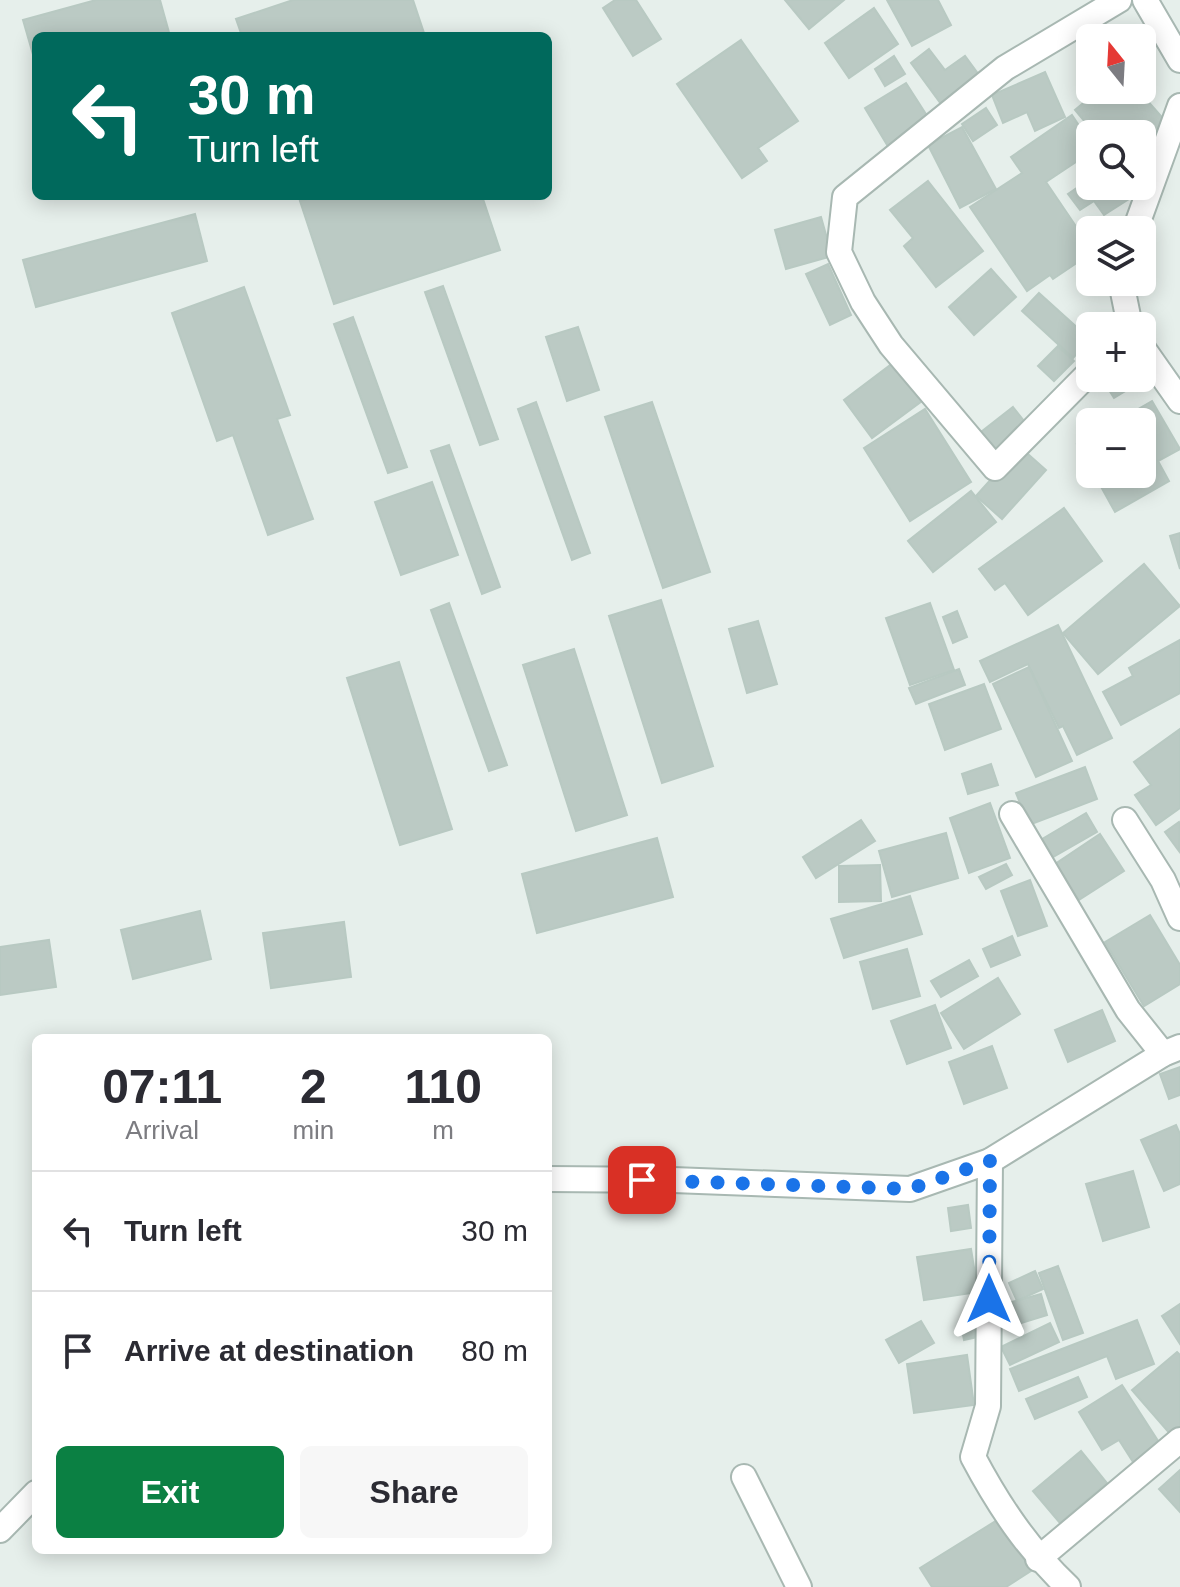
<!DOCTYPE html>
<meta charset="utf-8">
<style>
:root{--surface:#fff;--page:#f7f7f7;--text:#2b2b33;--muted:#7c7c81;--line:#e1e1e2;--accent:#0b8043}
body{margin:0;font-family:Arial,sans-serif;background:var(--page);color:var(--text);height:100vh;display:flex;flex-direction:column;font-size:30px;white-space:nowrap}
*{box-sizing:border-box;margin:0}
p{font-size:26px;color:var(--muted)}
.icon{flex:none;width:44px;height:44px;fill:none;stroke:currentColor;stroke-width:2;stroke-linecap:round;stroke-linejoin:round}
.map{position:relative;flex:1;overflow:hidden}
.side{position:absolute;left:32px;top:1034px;width:520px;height:520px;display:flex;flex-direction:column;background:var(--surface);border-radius:12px;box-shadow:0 4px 20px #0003}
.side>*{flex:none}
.hud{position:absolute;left:32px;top:32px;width:520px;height:168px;border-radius:12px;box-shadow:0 4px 20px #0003;background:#00695c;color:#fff;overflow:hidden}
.needle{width:52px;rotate:342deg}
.tools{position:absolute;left:1076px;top:24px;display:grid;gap:16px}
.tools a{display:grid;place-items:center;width:80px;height:80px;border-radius:12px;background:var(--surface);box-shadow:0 4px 20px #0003;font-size:40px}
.pin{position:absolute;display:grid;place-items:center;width:68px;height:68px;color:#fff;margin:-34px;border-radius:16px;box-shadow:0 4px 12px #0006}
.me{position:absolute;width:88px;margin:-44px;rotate:0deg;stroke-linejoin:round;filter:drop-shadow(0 0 6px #0008)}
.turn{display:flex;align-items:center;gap:28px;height:168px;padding:0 24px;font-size:36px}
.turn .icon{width:104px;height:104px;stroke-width:2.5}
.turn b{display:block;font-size:56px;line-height:68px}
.eta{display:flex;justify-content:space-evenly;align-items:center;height:136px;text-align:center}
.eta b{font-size:48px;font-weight:800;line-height:56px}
.action{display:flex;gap:16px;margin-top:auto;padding:16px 24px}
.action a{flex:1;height:92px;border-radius:12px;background:var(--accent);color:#fff;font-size:32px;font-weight:800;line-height:92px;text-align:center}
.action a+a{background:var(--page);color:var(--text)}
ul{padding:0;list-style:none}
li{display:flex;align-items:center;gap:24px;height:120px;padding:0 24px;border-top:2px solid var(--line)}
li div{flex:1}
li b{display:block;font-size:30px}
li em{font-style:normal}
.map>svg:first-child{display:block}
.building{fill:#bbcac4;stroke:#b8c9c2;stroke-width:2}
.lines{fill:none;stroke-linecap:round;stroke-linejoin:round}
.minor-casing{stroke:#a8b8b2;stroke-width:28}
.minor{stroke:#fff;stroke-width:24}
.route{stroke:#1a73e8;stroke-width:14;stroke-dasharray:0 25.2}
</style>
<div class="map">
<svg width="1180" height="1587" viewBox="0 0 1180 1587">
<rect width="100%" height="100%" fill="#e6efeb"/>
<g class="building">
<path d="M96 0H160L170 36H36V65L23 20Z"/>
<path d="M293 0H413L425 36H242L236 19Z"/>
<path d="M615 0H636L661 39 633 56 603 8Z"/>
<path d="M785 0H844L809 29Z"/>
<path d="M887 0H938L951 25 912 46Z"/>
<path d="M874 8 898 44 849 78 825 43Z"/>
<path d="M741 40 798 121 758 148 767 161 742 178 677 84Z"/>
<path d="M929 49 945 70 965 56 982 79 944 108 911 63Z"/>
<path d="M894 56 905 74 885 86 875 69Z"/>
<path d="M1045 72 1065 117 1035 131 1027 112 1003 123 992 95Z"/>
<path d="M906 83 931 122 889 148 865 108Z"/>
<path d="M1099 90H1138L1167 123 1142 144V134H1095L1075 110Z"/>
<path d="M986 108 997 125 973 141 962 124Z"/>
<path d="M1072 115 1090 142V164L1085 156 1046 182 1090 247V254L1053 279 1050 275 1027 291 970 207 1022 173 1011 157Z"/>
<path d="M962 127 996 189 960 208 928 145Z"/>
<path d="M1090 179V186H1120L1129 199 1104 215 1094 201 1080 210 1068 194Z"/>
<path d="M928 181 983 251 936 287 904 246 913 238 890 210Z"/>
<path d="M316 196H482L500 250 334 304 300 201Z"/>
<path d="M195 214 207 261 36 307 23 260Z"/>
<path d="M821 217 832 256 786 269 775 230Z"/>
<path d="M828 264 851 315 830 325 806 274Z"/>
<path d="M991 269 1016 297 974 335 949 307Z"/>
<path d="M443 286 498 439 480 445 425 292Z"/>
<path d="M244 287 290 415 277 419 313 519 268 535 233 435 217 441 172 313Z"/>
<path d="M1039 293 1090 339 1073 358 1022 311Z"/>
<path d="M353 317 407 467 388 473 334 324Z"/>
<path d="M578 327 599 390 567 401 546 337Z"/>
<path d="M1058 346 1074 361 1054 381 1038 366Z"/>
<path d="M893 363 922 401 872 438 844 400Z"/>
<path d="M1142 370 1147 378 1114 398 1102 379 1142 378Z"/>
<path d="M1152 401 1180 449 1158 461 1169 481 1115 512 1094 474H1142V422H1116Z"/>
<path d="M536 402 590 553 572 560 518 409Z"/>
<path d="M652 402 710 572 663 588 605 417Z"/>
<path d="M1013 407 1028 426 995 451 981 432Z"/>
<path d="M925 409 971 482 910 521 864 448Z"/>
<path d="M1090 436V468L1077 444Z"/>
<path d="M449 445 500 587 482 594 431 451Z"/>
<path d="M1020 447 1046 470 1002 519 976 496Z"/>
<path d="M432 482 458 555 401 575 375 502Z"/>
<path d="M971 491 996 522 933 572 908 541Z"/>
<path d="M1064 508 1102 561 1028 615 1005 583 995 590 979 569Z"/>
<path d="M1180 533V569L1170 536Z"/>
<path d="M1144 564 1180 606 1098 674 1063 633Z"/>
<path d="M661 600 713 766 662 783 609 616Z"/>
<path d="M449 603 507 765 489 771 431 610Z"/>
<path d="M930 603 954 670 910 685 886 618Z"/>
<path d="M957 611 967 637 953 643 943 617Z"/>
<path d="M758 621 777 684 747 693 729 629Z"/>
<path d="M1058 625 1112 738 1077 755 1063 726 1059 728 1028 664 990 682 980 661Z"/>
<path d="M1180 640V693L1121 725 1103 692 1133 676 1129 668Z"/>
<path d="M574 649 627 815 576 831 523 665Z"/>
<path d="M399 662 452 829 400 845 347 678Z"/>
<path d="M1029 667 1072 761 1036 777 993 684Z"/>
<path d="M959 669 965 685 916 704 909 688Z"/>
<path d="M984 684 1001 729 945 750 929 704Z"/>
<path d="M1180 729V808L1156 825 1135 795 1151 785 1134 762Z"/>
<path d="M991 764 998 785 968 794 962 774Z"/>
<path d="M1085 767 1097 799 1029 825 1016 793Z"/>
<path d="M990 803 1010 858 969 873 950 818Z"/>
<path d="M1086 813 1097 832 1048 860 1037 842Z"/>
<path d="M861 820 875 841 816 878 803 857Z"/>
<path d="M1179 822 1180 824 1179 851 1165 832Z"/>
<path d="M946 833 958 878 892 897 879 851Z"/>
<path d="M1100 834 1124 871 1079 900 1055 864Z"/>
<path d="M657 838 673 897 537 933 522 874Z"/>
<path d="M1006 864 1012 875 986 889 979 877Z"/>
<path d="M880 865 881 901 839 902V866Z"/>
<path d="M1030 880 1047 926 1018 936 1001 891Z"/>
<path d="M910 896 922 934 844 958 831 919Z"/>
<path d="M200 911 211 959 133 979 121 930Z"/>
<path d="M1150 915 1180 965V984L1144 1006 1105 942Z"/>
<path d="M344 922 351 977 271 988 263 933Z"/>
<path d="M1012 936 1020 955 991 967 983 949Z"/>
<path d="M49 940 56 987 0 995V947Z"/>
<path d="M907 949 920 996 873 1009 860 962Z"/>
<path d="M969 960 978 976 941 997 931 981Z"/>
<path d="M998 978 1020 1014 964 1049 941 1013Z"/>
<path d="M935 1005 951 1048 907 1064 891 1021Z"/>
<path d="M1102 1010 1115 1041 1068 1062 1055 1030Z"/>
<path d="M992 1046 1007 1088 964 1104 949 1062Z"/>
<path d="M1180 1067V1095L1169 1099 1160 1074Z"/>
<path d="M1176 1125 1180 1134V1184L1164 1191 1141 1140Z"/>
<path d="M1133 1171 1149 1227 1103 1241 1086 1184Z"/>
<path d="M968 1205 971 1228 951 1231 948 1208Z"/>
<path d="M971 1249 978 1292 924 1300 917 1257Z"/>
<path d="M1058 1266 1083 1333 1063 1340 1039 1273Z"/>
<path d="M1035 1271 1043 1289 1017 1301 1009 1283Z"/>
<path d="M1041 1294 1047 1315 1018 1324 1012 1302Z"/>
<path d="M1180 1304V1344L1162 1316Z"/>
<path d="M978 1316 982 1336 964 1340 960 1320Z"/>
<path d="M1137 1320 1154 1364 1116 1379 1107 1356 1019 1391 1010 1369Z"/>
<path d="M921 1321 934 1343 899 1363 886 1340Z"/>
<path d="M1050 1323 1059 1342 1010 1365 1001 1347Z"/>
<path d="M1177 1352 1180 1355V1429L1172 1436 1132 1390Z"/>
<path d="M967 1355 974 1405 914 1413 907 1364Z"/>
<path d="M1078 1377 1087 1397 1035 1419 1026 1399Z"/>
<path d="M1122 1385 1162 1447 1135 1465 1119 1440 1102 1450 1079 1412Z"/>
<path d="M1081 1451 1107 1483 1060 1523 1033 1491Z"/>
<path d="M1180 1470V1512L1159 1489Z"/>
<path d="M999 1519 1031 1571 1006 1587H932L920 1568Z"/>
</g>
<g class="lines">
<g class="minor-casing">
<g id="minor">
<path d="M1145 0 1180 60"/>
<path d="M1135 230 1180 106"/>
<path d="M1121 282 1130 326"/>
<path d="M1142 347 1180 401"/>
<path d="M1090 372 995 468 891 345 863 302 839 252 845 197 1005 68 1119 0"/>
<path d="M1012 814 1128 1010 1163 1054"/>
<path d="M1125 820 1163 880 1180 918"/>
<path d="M990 1161 988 1406 973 1457C999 1506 1027 1548 1068 1587"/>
<path d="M548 1179 673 1180 910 1189 990 1161 1163 1054 1180 1047"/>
<path d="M744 1477 799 1587"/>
<path d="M0 1530 36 1493"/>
<path d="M1038 1559 1180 1440"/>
</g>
</g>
<use href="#minor" class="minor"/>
</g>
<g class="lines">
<path class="route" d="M642 1180 910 1189 990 1161 989 1299"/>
</g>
</svg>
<div class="tools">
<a><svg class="needle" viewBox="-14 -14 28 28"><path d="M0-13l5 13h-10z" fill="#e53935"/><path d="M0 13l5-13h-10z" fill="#7c7c81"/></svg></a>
<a><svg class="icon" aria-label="search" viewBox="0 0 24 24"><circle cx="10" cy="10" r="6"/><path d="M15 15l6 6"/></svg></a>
<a><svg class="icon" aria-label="layers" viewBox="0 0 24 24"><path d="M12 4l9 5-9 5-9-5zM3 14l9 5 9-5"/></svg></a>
<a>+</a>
<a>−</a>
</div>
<div class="pin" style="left:642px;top:1180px;background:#d93025"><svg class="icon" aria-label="arrive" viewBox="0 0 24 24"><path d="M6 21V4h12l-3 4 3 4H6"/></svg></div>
<svg class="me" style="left:989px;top:1299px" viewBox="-20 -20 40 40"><path d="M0-17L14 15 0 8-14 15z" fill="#1a73e8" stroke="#fff" stroke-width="4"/></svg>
<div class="hud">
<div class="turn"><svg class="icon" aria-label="left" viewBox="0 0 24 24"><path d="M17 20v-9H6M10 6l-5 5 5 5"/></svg><div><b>30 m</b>Turn left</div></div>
</div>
<section class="side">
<div class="eta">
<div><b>07:11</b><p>Arrival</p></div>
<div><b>2</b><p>min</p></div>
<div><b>110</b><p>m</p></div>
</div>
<ul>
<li><svg class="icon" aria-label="left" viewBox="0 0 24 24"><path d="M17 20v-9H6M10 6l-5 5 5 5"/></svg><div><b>Turn left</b></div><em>30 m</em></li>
<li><svg class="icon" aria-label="arrive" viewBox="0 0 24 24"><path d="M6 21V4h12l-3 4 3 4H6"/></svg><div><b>Arrive at destination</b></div><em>80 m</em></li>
</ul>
<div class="action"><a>Exit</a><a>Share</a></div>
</section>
</div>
